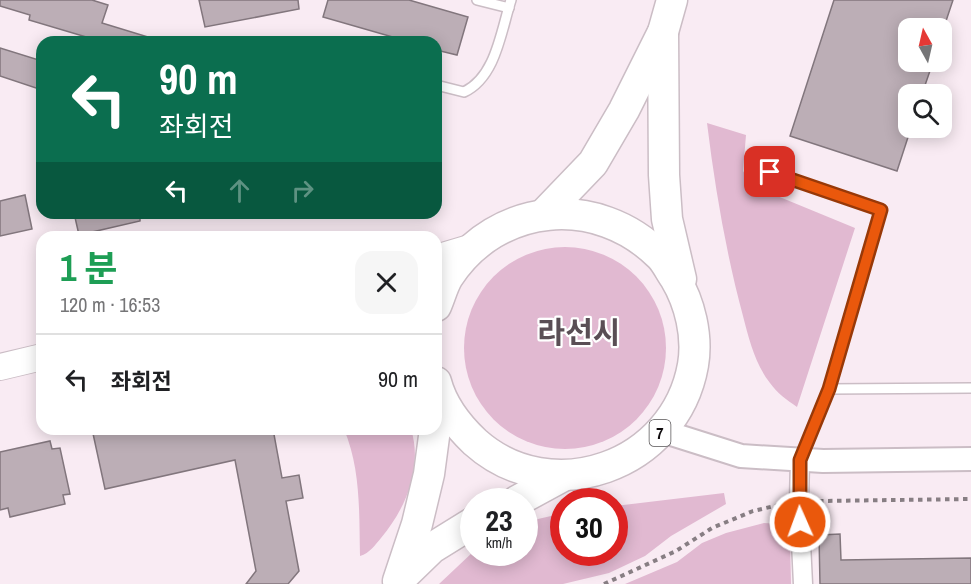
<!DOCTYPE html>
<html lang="ko">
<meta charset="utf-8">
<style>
:root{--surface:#fff;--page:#f6f6f6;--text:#202124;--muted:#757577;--line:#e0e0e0}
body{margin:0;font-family:"Archivo Narrow","Noto Sans KR",sans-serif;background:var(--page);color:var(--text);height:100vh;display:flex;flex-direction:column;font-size:22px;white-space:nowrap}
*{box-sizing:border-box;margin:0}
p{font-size:20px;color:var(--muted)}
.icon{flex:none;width:33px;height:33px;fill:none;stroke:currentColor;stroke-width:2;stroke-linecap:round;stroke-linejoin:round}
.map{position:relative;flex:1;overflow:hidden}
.sheet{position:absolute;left:36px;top:231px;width:406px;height:204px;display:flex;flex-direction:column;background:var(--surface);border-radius:18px;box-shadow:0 3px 15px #0003}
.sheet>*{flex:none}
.hud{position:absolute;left:36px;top:36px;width:406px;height:183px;border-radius:18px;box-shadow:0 3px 15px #0003;background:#0b6e4f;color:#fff;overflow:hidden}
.needle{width:39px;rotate:352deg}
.controls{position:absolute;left:898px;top:18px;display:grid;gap:12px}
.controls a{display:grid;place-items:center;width:54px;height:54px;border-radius:12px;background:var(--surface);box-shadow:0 3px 15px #0003;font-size:30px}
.speed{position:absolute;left:460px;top:488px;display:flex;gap:12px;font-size:30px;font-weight:700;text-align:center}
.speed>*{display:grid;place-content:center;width:78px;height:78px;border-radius:50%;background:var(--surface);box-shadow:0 3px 15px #0003;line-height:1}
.speed small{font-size:15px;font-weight:400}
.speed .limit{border:9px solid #d22;background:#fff;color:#111}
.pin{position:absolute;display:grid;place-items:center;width:51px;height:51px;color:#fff;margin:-26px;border-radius:12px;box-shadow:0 3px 9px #0006}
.me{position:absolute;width:66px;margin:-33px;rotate:358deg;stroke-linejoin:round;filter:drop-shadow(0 0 4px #0008)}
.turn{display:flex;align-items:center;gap:21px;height:126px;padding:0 24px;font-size:27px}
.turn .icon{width:78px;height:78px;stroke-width:2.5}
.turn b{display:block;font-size:42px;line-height:51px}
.lanes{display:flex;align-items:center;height:57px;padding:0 24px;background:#0003;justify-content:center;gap:30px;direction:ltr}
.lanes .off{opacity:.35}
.round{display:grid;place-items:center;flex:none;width:63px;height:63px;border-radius:18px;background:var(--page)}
.headline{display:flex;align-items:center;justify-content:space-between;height:102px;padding:0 24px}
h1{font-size:36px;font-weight:700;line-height:45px;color:#1e9e55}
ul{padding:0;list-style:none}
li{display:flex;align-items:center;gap:18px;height:90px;padding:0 24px;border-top:2px solid var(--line)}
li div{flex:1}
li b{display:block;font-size:22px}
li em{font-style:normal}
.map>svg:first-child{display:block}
.green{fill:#e1b9d1}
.building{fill:#bcaeb6;stroke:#82767d;stroke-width:1.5}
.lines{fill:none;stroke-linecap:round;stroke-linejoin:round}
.service-casing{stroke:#cbbdc5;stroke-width:12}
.minor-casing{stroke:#cbbdc5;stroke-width:21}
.tertiary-casing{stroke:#cbbdc5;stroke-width:26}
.secondary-casing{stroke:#cbbdc5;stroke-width:28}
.trunk-casing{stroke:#cbbdc5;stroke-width:33}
.path{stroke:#877e83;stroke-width:4;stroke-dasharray:4.5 4.5;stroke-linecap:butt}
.service{stroke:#fff;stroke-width:9}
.minor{stroke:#fff;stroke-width:18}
.tertiary{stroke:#fff;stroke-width:22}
.secondary{stroke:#fff;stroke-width:26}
.trunk{stroke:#fff;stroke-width:30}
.route-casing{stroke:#983908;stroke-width:15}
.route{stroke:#ea580c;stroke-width:10}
.labels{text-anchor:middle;stroke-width:4.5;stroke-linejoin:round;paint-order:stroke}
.shield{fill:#fff;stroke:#575456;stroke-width:1.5}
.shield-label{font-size:16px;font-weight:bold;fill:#0f0b0d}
.town-label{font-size:30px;font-weight:bold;fill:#5a4e55;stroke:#fff}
</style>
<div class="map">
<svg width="971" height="584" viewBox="0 0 971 584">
<rect width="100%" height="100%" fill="#f9ebf3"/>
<g class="green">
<path d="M707 123 746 135 743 171 753 186 855 228 797 407C787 400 777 393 770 383 755 364 749 339 743 316 726 253 715 188 707 123Z"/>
<circle cx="565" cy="348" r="101"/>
<path d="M344 429H411C423 468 406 508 381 538 375 545 370 553 360 556 359 512 361 470 344 429Z"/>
<path d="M724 493 726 504 671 536 645 556 609 573 563 584H439L474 551 525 552V522L564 513V552H615V506Z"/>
<path d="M764 523 778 524 790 539 791 584H625L677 562 702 543 726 533Z"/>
</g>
<g class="building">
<path d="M0 0H92L108 5 102 23 148 37 147 42H103L29 20 30 15 0 6Z"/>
<path d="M199 0H298L299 9 205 27Z"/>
<path d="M328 0H409L468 17 457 55 436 50V42H410L323 17Z"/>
<path d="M834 0H953L942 33V28H909V62H933L922 94H909V128H911L897 171 790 136Z"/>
<path d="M0 48 42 61V90L0 76Z"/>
<path d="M25 195 32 229 0 236V201Z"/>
<path d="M74 213H140V221L79 235Z"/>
<path d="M92 429H273L282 478 299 475 303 498 286 501 299 571 288 584H246L256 571 235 460 105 489Z"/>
<path d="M50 441 52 449 60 448 70 494 63 495 65 504 10 517 8 508 0 510V452Z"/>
<path d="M840 534 841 560 971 558V584H820L819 535Z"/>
</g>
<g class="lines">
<g class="service-casing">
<g id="service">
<path d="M477 0 509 8"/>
<path d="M436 85 464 92C496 77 501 31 511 0"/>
<path d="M770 172 881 209 829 389"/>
<path d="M801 458 829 389 971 388"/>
</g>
</g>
<g class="minor-casing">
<path id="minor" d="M800 460 799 501 803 584"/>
</g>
<g class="tertiary-casing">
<path id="tertiary" d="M662 431 741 456 823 461 971 459"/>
</g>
<g class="secondary-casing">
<g id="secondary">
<path d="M436 258 473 247"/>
<path d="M0 367 42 357"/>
</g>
</g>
<g class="trunk-casing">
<g id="trunk">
<path d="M663 32 664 175 667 219 681 279"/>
<path d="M544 214 593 163 624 110 663 32 672 0"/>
<path d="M436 306C440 297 443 285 448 277 497 202 597 193 660 256 666 262 670 271 675 278 690 303 698 336 693 365 675 467 551 510 475 442 457 425 442 405 436 382"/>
<path d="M517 501 563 476"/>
<path d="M401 578 432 548 474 522"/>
<path d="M398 581 417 524 429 474 435 429"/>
</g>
</g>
<g class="path">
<path d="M819 501 971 499"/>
<path d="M604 584 676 551 712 528 753 511 779 505"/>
</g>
<use href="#service" class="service"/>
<use href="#minor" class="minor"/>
<use href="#tertiary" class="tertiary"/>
<use href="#secondary" class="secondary"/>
<use href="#trunk" class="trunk"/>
</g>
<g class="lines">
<g class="route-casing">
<path id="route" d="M770 172 881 210 829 389 800 460V522"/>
</g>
<use href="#route" class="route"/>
</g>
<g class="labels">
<rect class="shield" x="649.5" y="420" width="21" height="26" rx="4.5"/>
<g class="shield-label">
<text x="660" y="439">7</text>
</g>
<g class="town-label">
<text x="579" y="343">라선시</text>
</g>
</g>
</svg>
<div class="controls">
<a><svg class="needle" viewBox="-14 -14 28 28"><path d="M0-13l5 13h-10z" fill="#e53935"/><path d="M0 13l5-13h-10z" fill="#757577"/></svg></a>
<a><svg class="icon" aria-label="search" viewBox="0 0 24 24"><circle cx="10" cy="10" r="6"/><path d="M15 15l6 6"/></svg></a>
</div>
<div class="speed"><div>23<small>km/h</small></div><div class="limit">30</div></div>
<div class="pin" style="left:770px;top:172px;background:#d93025"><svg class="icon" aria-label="arrive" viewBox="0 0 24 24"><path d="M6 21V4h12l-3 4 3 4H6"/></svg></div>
<svg class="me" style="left:800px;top:522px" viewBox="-20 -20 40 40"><circle r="17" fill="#ea580c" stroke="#fff" stroke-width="3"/><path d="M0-11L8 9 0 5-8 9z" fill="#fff"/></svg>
<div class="hud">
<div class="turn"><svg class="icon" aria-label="left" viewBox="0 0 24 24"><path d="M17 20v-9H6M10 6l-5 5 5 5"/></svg><div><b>90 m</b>좌회전</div></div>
<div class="lanes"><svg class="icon" aria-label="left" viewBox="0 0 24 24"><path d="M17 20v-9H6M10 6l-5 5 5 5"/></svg><svg class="icon off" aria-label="ahead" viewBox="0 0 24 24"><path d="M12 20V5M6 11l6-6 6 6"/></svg><svg class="icon off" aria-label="right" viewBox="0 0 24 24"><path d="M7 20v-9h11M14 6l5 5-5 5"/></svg></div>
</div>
<section class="sheet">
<div class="headline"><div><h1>1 분</h1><p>120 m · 16:53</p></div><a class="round"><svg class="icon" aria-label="close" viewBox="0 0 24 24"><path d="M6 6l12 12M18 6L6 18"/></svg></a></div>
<ul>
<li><svg class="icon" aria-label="left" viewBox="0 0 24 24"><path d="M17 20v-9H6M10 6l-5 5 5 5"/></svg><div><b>좌회전</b></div><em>90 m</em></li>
</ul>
</section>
</div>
